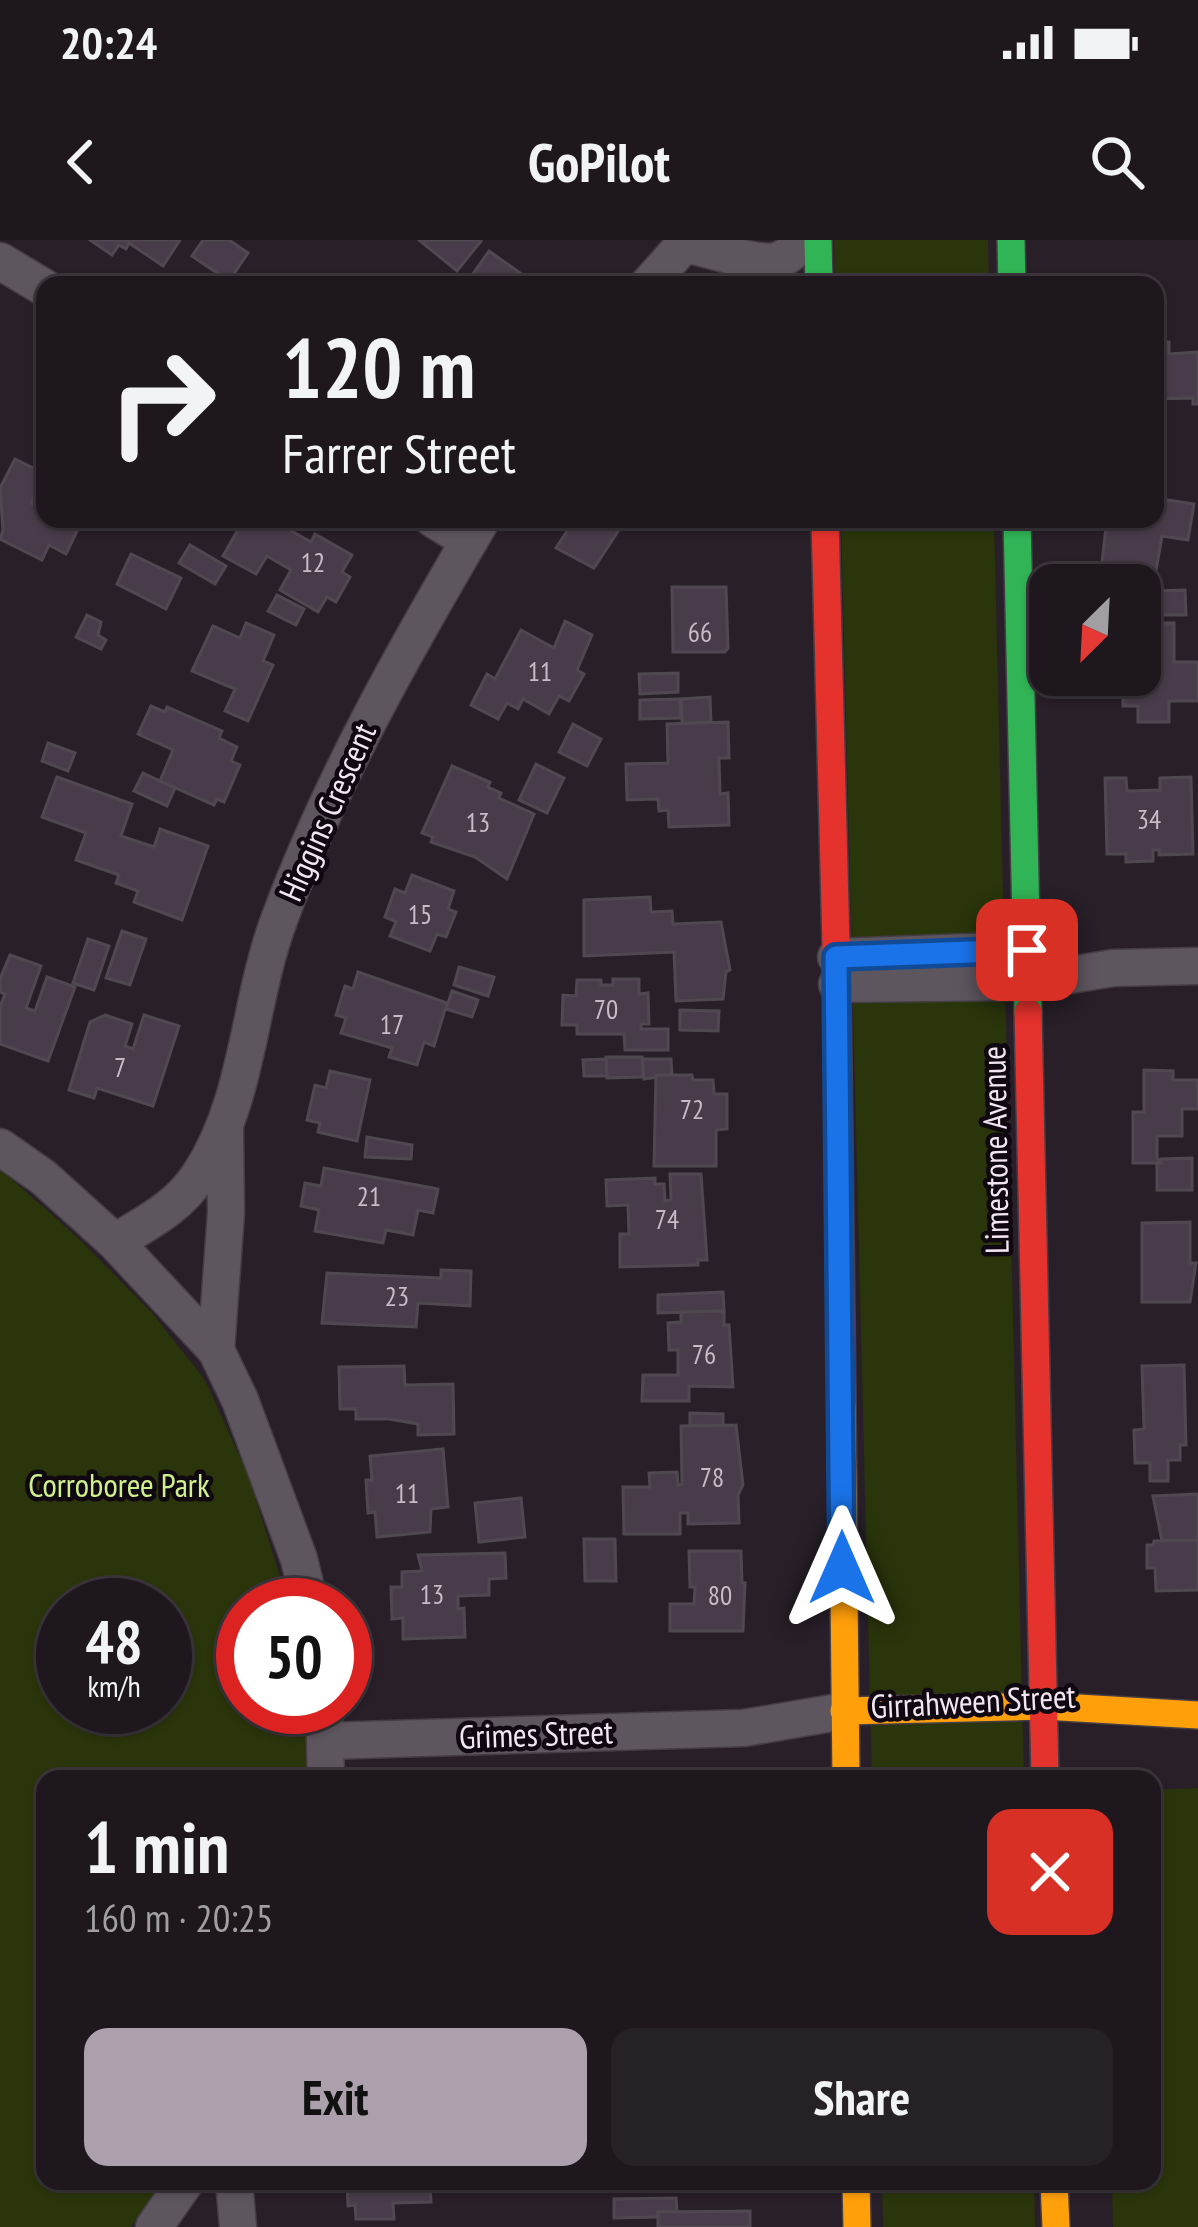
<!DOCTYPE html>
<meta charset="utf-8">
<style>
:root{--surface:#1e171e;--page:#262027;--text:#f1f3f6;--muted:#a19fa4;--line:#3c363c;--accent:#aba0ab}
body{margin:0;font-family:"PT Sans Narrow",sans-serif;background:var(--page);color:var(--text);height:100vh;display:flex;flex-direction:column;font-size:45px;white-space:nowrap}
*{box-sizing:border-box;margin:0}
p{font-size:39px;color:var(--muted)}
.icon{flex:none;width:66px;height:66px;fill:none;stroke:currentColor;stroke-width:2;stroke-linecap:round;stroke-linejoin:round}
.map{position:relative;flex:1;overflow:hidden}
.panel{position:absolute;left:36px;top:1530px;width:1125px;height:420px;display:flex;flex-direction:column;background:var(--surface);border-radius:24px;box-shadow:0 3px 9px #0004,0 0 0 3px var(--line)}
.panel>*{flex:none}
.banner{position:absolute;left:36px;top:36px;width:1128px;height:252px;border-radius:24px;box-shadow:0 3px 9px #0004,0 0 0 3px var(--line);background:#1e171e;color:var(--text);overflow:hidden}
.needle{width:78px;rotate:204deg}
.buttons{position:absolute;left:1029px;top:324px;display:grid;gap:24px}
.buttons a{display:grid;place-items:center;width:132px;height:132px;border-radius:24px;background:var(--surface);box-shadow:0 3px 9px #0004,0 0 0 3px var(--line);font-size:60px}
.speed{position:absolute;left:36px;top:1338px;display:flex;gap:24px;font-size:60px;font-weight:700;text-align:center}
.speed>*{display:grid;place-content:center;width:156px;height:156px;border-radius:50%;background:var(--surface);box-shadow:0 3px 9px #0004,0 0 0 3px var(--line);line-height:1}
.speed small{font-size:30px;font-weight:400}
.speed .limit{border:18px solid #d22;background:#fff;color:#111}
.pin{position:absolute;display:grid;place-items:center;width:102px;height:102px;color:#fff;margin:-51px;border-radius:24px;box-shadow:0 6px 18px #0006}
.me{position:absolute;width:132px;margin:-66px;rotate:0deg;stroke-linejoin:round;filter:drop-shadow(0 0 9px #0008)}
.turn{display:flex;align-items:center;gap:42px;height:252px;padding:0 48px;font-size:54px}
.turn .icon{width:156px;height:156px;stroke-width:2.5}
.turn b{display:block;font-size:84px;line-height:102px}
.round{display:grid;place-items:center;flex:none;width:126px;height:126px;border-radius:24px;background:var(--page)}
.overview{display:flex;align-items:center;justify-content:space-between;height:204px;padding:0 48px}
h1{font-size:72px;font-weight:700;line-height:90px}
.cta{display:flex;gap:24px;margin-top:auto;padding:24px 48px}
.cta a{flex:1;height:138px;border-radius:24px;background:var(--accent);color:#111;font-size:48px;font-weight:700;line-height:138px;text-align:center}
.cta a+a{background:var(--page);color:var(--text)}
.status{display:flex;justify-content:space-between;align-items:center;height:84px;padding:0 60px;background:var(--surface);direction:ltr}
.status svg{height:33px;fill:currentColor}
header{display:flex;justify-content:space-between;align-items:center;height:156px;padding:0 48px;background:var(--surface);font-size:54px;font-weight:700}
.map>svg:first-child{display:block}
.green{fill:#2a350b;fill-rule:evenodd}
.building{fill:#493c4a;stroke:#504850;stroke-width:3}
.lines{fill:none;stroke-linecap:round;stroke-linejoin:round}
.street-casing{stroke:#453d45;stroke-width:39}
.fast-casing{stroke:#453d45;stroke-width:30}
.slow-casing{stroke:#453d45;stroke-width:30}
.jam-casing{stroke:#453d45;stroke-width:30}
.street{stroke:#5e565e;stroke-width:36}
.fast{stroke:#30b455;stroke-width:27}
.slow{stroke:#ff9f0a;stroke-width:27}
.jam{stroke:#e5322d;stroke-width:27}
.route-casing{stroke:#114b97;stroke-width:30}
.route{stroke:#1a73e8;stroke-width:21}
.labels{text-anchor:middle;stroke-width:9;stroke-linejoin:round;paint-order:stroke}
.number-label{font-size:27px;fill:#c8bcc8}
.street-label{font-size:33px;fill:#f2e6f2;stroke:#0f0810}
.park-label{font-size:33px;fill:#cff18d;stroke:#0f0810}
</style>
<div class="status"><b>20:24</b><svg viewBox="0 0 49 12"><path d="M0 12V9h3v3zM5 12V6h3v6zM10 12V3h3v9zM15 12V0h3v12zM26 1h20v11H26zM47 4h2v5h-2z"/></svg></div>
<header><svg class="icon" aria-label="back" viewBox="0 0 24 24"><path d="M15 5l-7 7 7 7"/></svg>GoPilot<svg class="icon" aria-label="search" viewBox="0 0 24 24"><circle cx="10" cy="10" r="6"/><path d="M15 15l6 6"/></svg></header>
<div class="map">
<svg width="1198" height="1987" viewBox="0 0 1198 1987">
<rect width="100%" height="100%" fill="#281f28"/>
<g class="green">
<path d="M834 0H988L989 45H835Z"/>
<path d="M841 279H994L1024 1539H872Z"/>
<path d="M0 929 76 996 152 1073 205 1140 248 1235 289 1365H243V1467H308V1539H45V1941H164L131 1987H0ZM63 1365H165V1467H63Z"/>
<path d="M1198 1548V1987H1113L1112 1941H1152V1550Z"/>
<path d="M882 1941H1034L1035 1987H883Z"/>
</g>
<g class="building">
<path d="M90 0H180L163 26 129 3 126 9 119 5 112 15Z"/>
<path d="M203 0H229L248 13 229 41 192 16Z"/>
<path d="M419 0H480L481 1 457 31Z"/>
<path d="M489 11 523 35 515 45H481L470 38Z"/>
<path d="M1155 102H1169V114L1198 112V164H1193V158L1155 159Z"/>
<path d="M15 219 45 234 31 263 41 268 45 259V279H63L79 287 66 314 49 305 42 320 0 299 3 290 0 248Z"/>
<path d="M1155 258 1194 264 1188 300 1162 296 1156 331 1102 322 1107 279H1155Z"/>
<path d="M244 279H290L293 281 288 289 311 302 315 294 352 315 342 332 350 337 336 362 327 357 318 372 280 350 291 330 267 316 256 334 223 316Z"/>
<path d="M575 279H626L594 328 556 308Z"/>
<path d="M190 305 226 326 215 344 179 323Z"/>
<path d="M131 314 181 338 166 369 117 344Z"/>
<path d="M672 347H726L728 408 725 412H673Z"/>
<path d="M1185 350 1186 375H1157L1156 351Z"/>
<path d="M277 355 304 369 296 385 268 371Z"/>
<path d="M87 375 101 382 98 395 106 400 101 409 76 397Z"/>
<path d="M565 381 592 395 577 430 584 434 569 461 559 456 549 474 523 459 518 469 507 463 498 479 471 465 487 434 495 439 521 390 554 408Z"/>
<path d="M246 383 274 395 263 421 273 425 248 481 225 471 235 449 192 431 213 386 240 398Z"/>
<path d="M1143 383H1174V422H1198V461H1169V482H1138V466H1123V435H1140Z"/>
<path d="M678 433V452L640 454 639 434Z"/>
<path d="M710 457 711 482 682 483 681 459Z"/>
<path d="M680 459 681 478 640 479V460Z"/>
<path d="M151 466 165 472 167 467 222 491 219 498 237 507 231 521 240 525 224 562 217 559 214 565 160 541 173 510 138 494Z"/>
<path d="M728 482 729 518H719L720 554 728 553 729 585 669 587 668 570 659 571 658 559 627 560 626 524 668 523 667 484Z"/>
<path d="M573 484 601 499 587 526 559 512Z"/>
<path d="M48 503 75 513 68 531 42 521Z"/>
<path d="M536 524 564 538 547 573 519 560Z"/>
<path d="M452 526 490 542 488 547 501 553 499 558 534 574 507 639 475 617 431 602 433 597 422 593Z"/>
<path d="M143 533 175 548 167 566 134 551Z"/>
<path d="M57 537 132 564 121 596 154 607 160 589 208 606 182 680 134 662 138 651 116 643 119 635 76 620 86 593 42 577Z"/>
<path d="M1191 537 1193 614 1159 615V610H1153V621L1126 622V614H1107L1105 538H1126L1127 551 1160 550V538Z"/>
<path d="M412 635 454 651 448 669 456 672 446 697 437 694 430 711 390 696 396 682 385 677 395 649 405 653Z"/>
<path d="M650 657 651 672 672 671 673 684 721 682 730 730 726 732 723 759 676 761 674 712 584 716V660Z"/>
<path d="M122 691 146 699 130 745 106 738Z"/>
<path d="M88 699 109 706 94 750 73 743Z"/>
<path d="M10 715 41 726 26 768 35 771 47 737 75 747 48 821 0 804V767L5 754 0 752V739Z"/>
<path d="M459 727 494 737 488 756 454 745Z"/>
<path d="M358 732 447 763 434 806 424 802 417 825 389 817 392 808 341 793 346 778 336 775 345 746 353 749Z"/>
<path d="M613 739H639V754L648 753 649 784H641V789H668V810H625L624 794H577V785H562L563 755 576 756 577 740H601V745H613Z"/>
<path d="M452 751 478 760 472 777 446 769Z"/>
<path d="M680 770 719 771 718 791 680 790Z"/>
<path d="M105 775 132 784 125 806 133 809 144 775 179 786 153 866 97 848 94 858 69 850 90 782Z"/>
<path d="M606 817H642L643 837 607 838Z"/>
<path d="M606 819 607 836H584L583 820Z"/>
<path d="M643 819H671L672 835 644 839Z"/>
<path d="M1144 830 1173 831V840H1198V869H1182V896H1157V918L1161 923H1133V872H1144Z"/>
<path d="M330 831 370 840 357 901 318 892 320 883 307 880 315 845 326 848Z"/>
<path d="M656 835H692L693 840H713L714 854H727V889L716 890V926H654Z"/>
<path d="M367 897 412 905 411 919 365 917Z"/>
<path d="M1192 918V950H1157V923H1161V919Z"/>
<path d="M324 928 438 949 433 973 418 970 413 995 386 990 383 1003 315 991 319 970 301 966 305 943 321 946Z"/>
<path d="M670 934H701L707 1020H698V1025L620 1027V994H629L628 965 607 966 606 940 655 938V944H664L665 961 671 960Z"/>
<path d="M1190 982V1023H1196L1190 1062H1142V983Z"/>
<path d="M441 1030 471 1031 470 1066 418 1063 416 1087 322 1083 327 1033 441 1038Z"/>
<path d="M723 1052 724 1071 658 1073V1055Z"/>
<path d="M724 1071V1085H729L733 1147 689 1146V1161H642L643 1135H678V1110H669L668 1083 681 1082V1072Z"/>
<path d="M1184 1125 1186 1205H1180V1220H1168V1241H1150V1223H1135L1134 1190 1144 1189 1142 1126Z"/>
<path d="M404 1126 405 1145 453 1144 454 1194 418 1195V1184L389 1179H356V1169H340L339 1127Z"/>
<path d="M690 1173 723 1174V1186L690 1185Z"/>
<path d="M736 1185 743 1245 738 1255 739 1283 688 1284V1273H680V1294H624L623 1247H650L649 1233 677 1232 678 1245 682 1244 681 1186Z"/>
<path d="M443 1209 448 1267 431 1269 430 1292 377 1297 375 1272 368 1273 366 1240H372L370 1216Z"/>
<path d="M1198 1254V1300L1162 1301 1153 1256Z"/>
<path d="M521 1258 525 1297 479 1302 475 1263Z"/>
<path d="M584 1299H615L616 1341H585Z"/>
<path d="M1198 1300V1350L1156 1351 1155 1328H1147V1305H1153L1154 1301Z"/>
<path d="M689 1311H741L742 1343H745L743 1391H670V1364H694L695 1347H690Z"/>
<path d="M505 1313 506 1338 489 1339V1355L458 1356V1369L464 1368 465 1397 403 1399V1378L392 1379 391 1347H402V1332L422 1331 418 1315Z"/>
<path d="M347 1941H430L431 1962 393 1963 394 1979H356L355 1965 348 1966Z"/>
<path d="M676 1958 677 1972H658L657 1977 614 1978V1959Z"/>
<path d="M750 1971V1987H658V1972Z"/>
</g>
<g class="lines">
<g class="street-casing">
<g id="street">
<path d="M684 4C707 8 761 27 779 20 792 15 798 4 812 0"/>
<path d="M0 21 45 48"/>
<path d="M648 45 688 0"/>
<path d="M433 279 469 301"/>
<path d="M836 717 1027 710 1045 714"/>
<path d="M837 744 1028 742 1113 728 1198 726"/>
<path d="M0 907 43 937 115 1002 216 1110 240 1160 299 1319 310 1365"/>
<path d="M115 1002C148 982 179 967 200 934 249 859 248 763 279 680 331 540 406 408 482 279"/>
<path d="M216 1110 226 973 225 890"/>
<path d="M324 1467 326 1539"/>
<path d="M327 1501 744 1488 844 1471"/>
<path d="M234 1941 238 1987"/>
<path d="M154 1987 186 1941"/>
</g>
</g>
<g class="fast-casing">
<g id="fast">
<path d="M818 0 819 45"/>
<path d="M1011 0 1012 45"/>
<path d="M1017 279 1028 772"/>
</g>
</g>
<g class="slow-casing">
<g id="slow">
<path d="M842 1167 846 1539"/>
<path d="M844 1471 1044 1466 1198 1475"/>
<path d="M856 1941 857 1987"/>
<path d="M1054 1941 1056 1987"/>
</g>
</g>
<g class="jam-casing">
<g id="jam">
<path d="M825 279 837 744 842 1167"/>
<path d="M1028 772 1045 1539"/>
</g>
</g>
<use href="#street" class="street"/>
<use href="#fast" class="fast"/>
<use href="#slow" class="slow"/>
<use href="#jam" class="jam"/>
</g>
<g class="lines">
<g class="route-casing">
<path id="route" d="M842 1328 836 717 1027 710"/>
</g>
<use href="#route" class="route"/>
</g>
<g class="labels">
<g class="number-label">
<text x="313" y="332">12</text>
<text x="700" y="402">66</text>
<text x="540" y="441">11</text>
<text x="1149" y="589">34</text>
<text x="478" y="592">13</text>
<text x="420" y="684">15</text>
<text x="606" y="779">70</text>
<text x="392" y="794">17</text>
<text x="120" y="837">7</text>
<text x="692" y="879">72</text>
<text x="369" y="966">21</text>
<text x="667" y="989">74</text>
<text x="397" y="1066">23</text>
<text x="704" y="1124">76</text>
<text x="712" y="1247">78</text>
<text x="407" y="1263">11</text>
<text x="432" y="1364">13</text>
<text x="720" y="1365">80</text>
</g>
<g class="street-label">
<text transform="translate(327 572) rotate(-66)" y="12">Higgins Crescent</text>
<text transform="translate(995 910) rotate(-91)" y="12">Limestone Avenue</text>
<text transform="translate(973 1461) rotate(-3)" y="12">Girrahween Street</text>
<text transform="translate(536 1494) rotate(-2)" y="12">Grimes Street</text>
</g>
<g class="park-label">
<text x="119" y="1257">Corroboree Park</text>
</g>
</g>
</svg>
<div class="buttons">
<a><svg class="needle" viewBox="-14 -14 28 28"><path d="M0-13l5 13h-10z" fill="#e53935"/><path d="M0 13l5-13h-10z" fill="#a19fa4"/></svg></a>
</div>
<div class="speed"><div>48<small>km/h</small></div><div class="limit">50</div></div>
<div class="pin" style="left:1027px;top:710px;background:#d93025"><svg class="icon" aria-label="arrive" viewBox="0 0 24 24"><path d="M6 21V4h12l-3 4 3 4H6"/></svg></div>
<svg class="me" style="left:842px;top:1328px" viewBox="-20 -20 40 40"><path d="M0-17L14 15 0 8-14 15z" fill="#1a73e8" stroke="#fff" stroke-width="4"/></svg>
<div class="banner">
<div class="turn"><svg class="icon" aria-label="right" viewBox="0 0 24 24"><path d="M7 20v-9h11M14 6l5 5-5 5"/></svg><div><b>120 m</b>Farrer Street</div></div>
</div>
<section class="panel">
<div class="overview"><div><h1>1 min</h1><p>160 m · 20:25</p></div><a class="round" style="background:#d93025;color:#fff"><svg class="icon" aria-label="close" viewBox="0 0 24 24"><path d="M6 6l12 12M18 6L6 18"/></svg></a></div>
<div class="cta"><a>Exit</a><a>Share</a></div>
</section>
</div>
